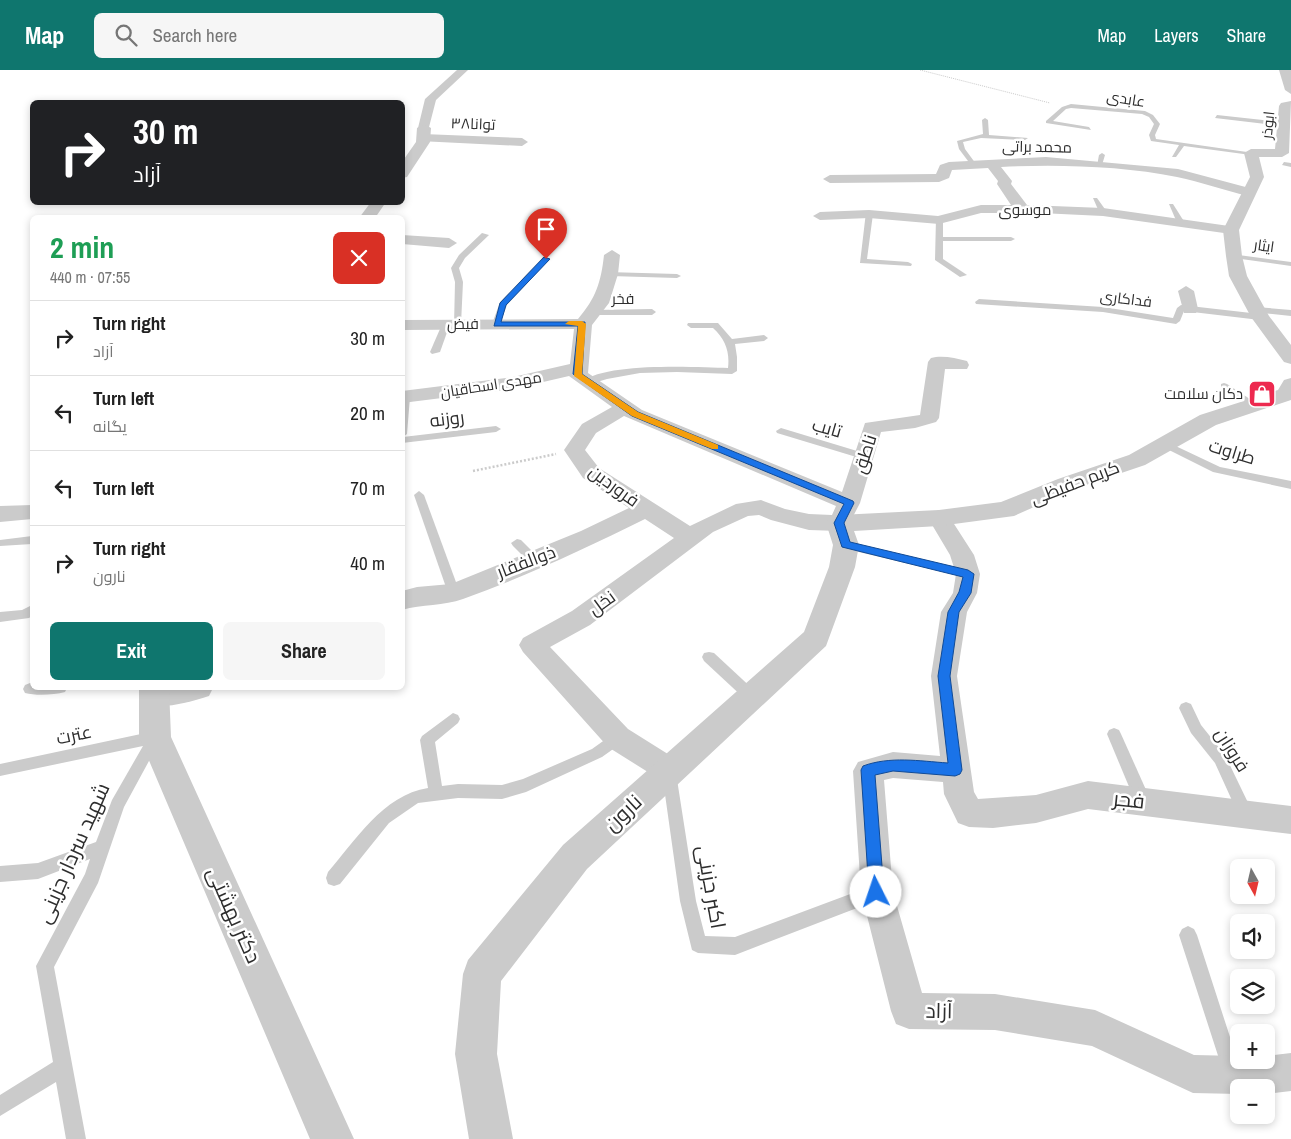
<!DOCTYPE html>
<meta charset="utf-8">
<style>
:root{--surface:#fff;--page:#f6f6f6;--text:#222;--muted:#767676;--line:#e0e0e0;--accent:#0f766e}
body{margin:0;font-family:"Archivo Narrow",Cairo,sans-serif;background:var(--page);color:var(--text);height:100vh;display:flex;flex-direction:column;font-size:19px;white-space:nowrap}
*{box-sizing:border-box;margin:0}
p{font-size:16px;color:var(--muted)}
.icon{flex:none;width:28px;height:28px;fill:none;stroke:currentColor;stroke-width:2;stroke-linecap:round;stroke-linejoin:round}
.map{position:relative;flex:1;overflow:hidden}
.panel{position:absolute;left:30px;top:145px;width:375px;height:475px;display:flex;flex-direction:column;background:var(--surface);border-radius:8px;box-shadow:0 2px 8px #0003}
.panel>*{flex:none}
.top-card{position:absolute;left:30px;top:30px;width:375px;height:105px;border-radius:8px;box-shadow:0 2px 8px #0003;background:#202124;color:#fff;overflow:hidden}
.needle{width:32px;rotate:172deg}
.buttons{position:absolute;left:1230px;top:789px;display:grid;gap:10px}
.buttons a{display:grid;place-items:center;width:45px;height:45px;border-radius:8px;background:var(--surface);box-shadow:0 2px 8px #0003;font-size:25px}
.pin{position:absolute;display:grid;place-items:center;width:42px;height:42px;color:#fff;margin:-51px -21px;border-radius:50% 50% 50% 0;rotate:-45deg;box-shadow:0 0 5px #0007}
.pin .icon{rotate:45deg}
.me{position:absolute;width:55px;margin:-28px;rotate:356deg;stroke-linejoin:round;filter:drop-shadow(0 0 4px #0008)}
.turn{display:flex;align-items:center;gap:18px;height:105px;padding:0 20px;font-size:22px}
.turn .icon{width:65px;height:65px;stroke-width:2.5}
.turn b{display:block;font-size:35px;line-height:42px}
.round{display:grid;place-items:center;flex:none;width:52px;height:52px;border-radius:8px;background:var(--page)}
.head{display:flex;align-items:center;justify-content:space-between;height:85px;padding:0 20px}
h1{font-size:30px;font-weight:700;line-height:38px;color:#1e9e55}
.cta{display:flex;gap:10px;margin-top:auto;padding:10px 20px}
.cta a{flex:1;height:58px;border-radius:8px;background:var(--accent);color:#fff;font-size:20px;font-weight:700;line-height:58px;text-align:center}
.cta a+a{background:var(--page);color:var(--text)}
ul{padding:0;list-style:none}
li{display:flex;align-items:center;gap:15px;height:75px;padding:0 20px;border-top:1px solid var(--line)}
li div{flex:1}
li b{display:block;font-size:19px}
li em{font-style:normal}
header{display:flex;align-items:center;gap:30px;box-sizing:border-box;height:70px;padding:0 25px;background:var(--accent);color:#fff}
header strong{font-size:24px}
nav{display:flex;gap:28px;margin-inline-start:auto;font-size:18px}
.search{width:350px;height:45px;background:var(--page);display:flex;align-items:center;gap:12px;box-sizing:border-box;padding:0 18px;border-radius:8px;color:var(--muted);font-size:19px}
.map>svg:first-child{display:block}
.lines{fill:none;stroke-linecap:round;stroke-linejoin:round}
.path-far1{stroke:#cbcbcb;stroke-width:1;stroke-dasharray:1 1;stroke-linecap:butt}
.path{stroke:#cbcbcb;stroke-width:2.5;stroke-dasharray:2 2;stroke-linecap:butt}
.service{fill:#cbcbcb;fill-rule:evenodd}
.minor{fill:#cbcbcb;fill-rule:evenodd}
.tertiary{fill:#cbcbcb;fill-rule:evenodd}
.route{fill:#1a73e8;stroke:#114b97}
.slow{fill:#f59e0b}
.labels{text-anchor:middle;stroke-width:5;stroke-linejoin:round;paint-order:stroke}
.far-street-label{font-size:15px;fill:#2e2e2e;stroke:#fff}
.far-poi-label{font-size:15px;fill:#2e2e2e;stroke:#fff;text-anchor:end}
.street-label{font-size:18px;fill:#2e2e2e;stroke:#fff}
.near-street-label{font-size:21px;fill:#2e2e2e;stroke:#fff}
</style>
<header>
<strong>Map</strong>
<div class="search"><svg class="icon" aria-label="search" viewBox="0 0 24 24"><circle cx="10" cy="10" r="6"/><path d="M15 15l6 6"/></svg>Search here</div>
<nav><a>Map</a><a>Layers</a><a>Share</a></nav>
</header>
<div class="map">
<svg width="1291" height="1069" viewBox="0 0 1291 1069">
<rect width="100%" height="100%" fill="#fff"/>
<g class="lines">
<path class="path-far1" d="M920 0 1050 33"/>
<path class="path" d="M473 401 556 384"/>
<g class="service">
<path d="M1071 34 1145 41 1153 45 1160 54 1155 65 1156 69 1254 83 1251 85 1184 76 1176 87H1172L1179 75 1151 71 1149 65 1154 54 1149 47 1142 44 1071 38 1066 39 1053 51 1089 57 1091 60 1046 53V51L1062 37Z"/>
<path d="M1217 45 1282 52 1285 54 1282 56 1215 48Z"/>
<path d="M985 48 988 50 989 65 1028 68 1025 70 981 68 963 72 965 79 976 94 971 95 959 79 957 71 983 64 982 50Z"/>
<path d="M1102 83 1105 85 1102 95 1097 96 1099 85Z"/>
<path d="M1284 92 1291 93V97L1282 95Z"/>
<path d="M1093 128H1097L1107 142 1106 144H1100Z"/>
<path d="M1169 134H1173L1185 153 1184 155H1178Z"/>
<path d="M866 142 873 144 867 189 908 192 912 194 911 196 860 193Z"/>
<path d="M936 148 943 150V167H1011L1015 169 1011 171H943V189L967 205 960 207 935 190Z"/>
<path d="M482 163 489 165 465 188 459 198 463 212 461 254 454 256 455 212 451 198 459 185Z"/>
<path d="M1231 184 1291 192V196L1234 188H1231Z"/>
<path d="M543 187 550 189 507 235 499 256H493L492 254 500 232Z"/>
<path d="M607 202 677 204 681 206 677 208 610 206 606 204Z"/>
<path d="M979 229 1103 237 1173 248 1177 238 1181 235 1260 244 1264 247 1260 250 1184 241 1180 251 1176 254 1103 242 976 234 975 232Z"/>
<path d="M1256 237 1291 240V246L1253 242V238Z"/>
<path d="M594 240 652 239 656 242 652 245H591L590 243Z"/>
<path d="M443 252 450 254 440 282 432 284 430 282Z"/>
<path d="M688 253H718L732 269 764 265 768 268 764 271 735 274 737 287V301L732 304 677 302 640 303 607 309 587 315 582 312C605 292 696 297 728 298 730 281 725 269 713 258H691L687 255Z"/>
<path d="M1224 313 1227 314 1259 335 1254 338 1251 337 1221 318V314Z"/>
<path d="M402 325 410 327 407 364 403 367 496 356 501 359 496 362 402 373Z"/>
<path d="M781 358 867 384 868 386 863 389 777 363 776 361Z"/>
<path d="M1165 371 1220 397 1291 411V419L1213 402 1161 376V372Z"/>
<path d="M419 421 424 425 460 523 458 526 454 528 448 523 414 425Z"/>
<path d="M32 466V474L0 476V470Z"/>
<path d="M517 469 521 470 538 487 540 490 538 493H530L513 476 511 473Z"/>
<path d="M846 471 968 500 974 504 968 508 842 478 840 475 842 472Z"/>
<path d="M32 535V546L29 548 0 552V542L22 540Z"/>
<path d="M709 582 714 583 756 622 758 626 756 630 751 632 746 630 704 591 702 587 704 583Z"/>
<path d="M30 613H32V618H67L65 622C54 625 36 626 25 623L23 619 25 615Z"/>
<path d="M1186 632 1191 634 1201 655 1225 685 1253 743 1250 748 1245 750 1240 748 1215 693 1191 663 1179 638 1181 634Z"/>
<path d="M453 643 458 645 460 649 458 653 435 672 442 716 458 714 502 715 523 709 592 679 613 664 618 662 623 664 625 668 623 672 602 687 526 722 502 729 458 728 418 733 389 753 340 814 334 816 328 814 326 808 328 802C355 771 383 725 428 718L420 670 422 666Z"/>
<path d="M1114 658 1119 660 1121 664 1151 731 1148 736 1143 738 1138 736 1135 731 1107 664 1109 660Z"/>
<path d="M155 661 160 663 162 667 124 737 98 813 54 897 86 1069H66L56 1012 0 1046V1025L53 992 36 896 85 804 90 789 38 809 0 812V796L38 793 96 772 112 730 143 676 0 706V694Z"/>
<path d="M669 696 674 698 676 703 696 831 705 866 735 867 877 814 883 816 885 822 883 828 735 885 698 883 692 880 680 831 662 703 664 698Z"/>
<path d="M1188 856 1194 859 1197 865 1241 1001 1239 1008 1232 1010 1225 1008 1223 1001 1179 865 1182 859Z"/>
</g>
<g class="minor">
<path d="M457 0H468L436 30 428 61H420L418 58 425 29Z"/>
<path d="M423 64 522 68 528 72 522 76 419 71 417 68 419 65Z"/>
<path d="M1046 87 1178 99 1253 119 1255 122 1248 126C1224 120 1201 112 1177 107 1123 96 1056 94 1001 97L1012 111 1011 114 1027 135 1103 138 1236 157 1238 160 1231 164 1103 146 1040 143H981L939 154 869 148 820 150 813 146 820 142 869 140 938 146 981 135H1011L997 114 998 111 988 98 952 100 949 108 939 112 830 113 823 109 830 105 936 104 940 95 949 92Z"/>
<path d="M402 165 449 168 457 173 449 178 402 174Z"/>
<path d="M612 180 620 185 618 204 609 233 592 255 588 303 642 340 842 422 865 353 920 345 928 292 931 288C942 285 955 288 967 291L969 295 967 299H945L939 348 936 352 915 358 881 362 860 433 847 458 839 461 809 460 771 450 759 445 748 446 713 462 590 555 550 577 628 659 679 691 684 700 679 709 669 713 659 709 608 677 523 582 519 575 523 568 572 541 674 468 645 449C586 478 525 507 463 529 444 536 422 534 402 540V521L417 517 451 514 581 461 629 438 583 408 564 380 582 354 612 337 569 306 513 319 402 333V321L513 307 570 294 574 259 402 260V250L578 249C596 228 601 212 604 185ZM624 346 836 436 832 445 809 444 785 439 761 430 736 434 690 456 599 398 585 380 596 363Z"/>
<path d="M1186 216 1194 221 1198 239 1196 243H1184L1178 221Z"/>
<path d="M32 435V449L0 452V436Z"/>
<path d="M939 440 947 443 974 485 980 504 977 523 967 542 957 606 974 722 978 729 1036 725 1088 711 1291 736V764L1088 739 1036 753 993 758 969 757 958 753 944 724 943 712 893 708 884 710 893 822 922 923 995 924 1095 940 1194 985 1239 986V990H1266V986L1291 983V1021L1266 1024V1018H1239V1024L1193 1023 1092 976 995 960 909 959 896 954 891 941 861 822 853 701 858 692 893 682 940 686 931 606 941 542 953 523 956 504 950 485 928 448 931 443Z"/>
<path d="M144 618H213L209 626C190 632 163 640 144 634L140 626Z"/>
</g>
<g class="tertiary">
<path d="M1279 0H1291V24L1285 20Z"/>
<path d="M1291 31 1289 83 1282 87H1259L1264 107 1239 160 1242 186 1247 206 1269 246 1291 275V294L1284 292 1251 247 1229 206 1226 186 1223 160 1250 107 1244 83 1251 79H1275L1279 36 1281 33Z"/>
<path d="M424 54 431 58 430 72 407 107 402 108V92L416 72 417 58Z"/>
<path d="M371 132H386L375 148H359Z"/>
<path d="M1291 308V330L1216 355 1145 395 1074 419 1014 446 939 456 854 461 859 475 855 497 826 576 587 799 501 911 497 984 513 1069H469L455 984 463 904 468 890 563 775 804 562 829 497 833 475 826 453 830 447 839 445 939 440 1001 432 1058 409 1129 385 1200 345 1278 320 1284 310Z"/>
<path d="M139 618H169L171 667 354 1069H310L139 667Z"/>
</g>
</g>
<path class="route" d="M544 187 550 189 506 235 501 252H585L582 304 638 342 853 431 854 433 844 453 850 472 968 500 974 504 971 523 959 542 950 606 962 700 960 704 955 706 893 701 875 705 884 822 882 827 876 829 871 827 869 822 861 700 863 696C890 686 919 691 948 693L938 606 948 542 959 522 963 507 842 477 834 453 844 434 632 346 573 304 578 256H494L500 233Z"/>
<path class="slow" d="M582 251 586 254 582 304 638 342 718 375V379H712L632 346 574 306 578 256 565 254 569 251Z"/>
<defs>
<g id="shop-square" transform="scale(1.4375)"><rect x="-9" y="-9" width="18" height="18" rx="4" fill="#ed294f" stroke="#fff"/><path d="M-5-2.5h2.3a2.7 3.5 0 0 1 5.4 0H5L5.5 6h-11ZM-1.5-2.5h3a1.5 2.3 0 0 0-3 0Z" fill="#fff"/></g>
</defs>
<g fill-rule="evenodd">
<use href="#shop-square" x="1262" y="324"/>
</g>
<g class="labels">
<g class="far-street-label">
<text transform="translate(1126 29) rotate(9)" y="5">عابدی</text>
<text transform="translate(473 54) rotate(2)" y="5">توانا۳۸</text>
<text transform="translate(1268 55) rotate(-84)" y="5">ابوذر</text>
<text transform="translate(1037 77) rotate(1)" y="5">محمد براتی</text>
<text x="1025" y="145">موسوی</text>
<text transform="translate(1264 176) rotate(8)" y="5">ایثار</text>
<text x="623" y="234">فخر</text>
<text transform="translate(1126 229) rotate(7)" y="5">فداکاری</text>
<text x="463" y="259">فیض</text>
<text transform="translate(491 315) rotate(-9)" y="5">مهدی اسحاقیان</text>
</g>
<g class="far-poi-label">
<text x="1243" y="329">دکان سلامت</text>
</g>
<g class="street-label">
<text transform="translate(447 349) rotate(-7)" y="6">روزنه</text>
<text transform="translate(827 358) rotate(16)" y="6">تایب</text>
<text transform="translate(1232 382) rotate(17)" y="6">طراوت</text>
<text transform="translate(865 384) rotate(-72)" y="6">ناطق</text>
<text transform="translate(1075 413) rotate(-21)" y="6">کریم حفیظی</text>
<text transform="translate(614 416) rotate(36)" y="6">فروردین</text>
<text transform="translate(526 492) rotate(-21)" y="6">ذوالفقار</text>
<text transform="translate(602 533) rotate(-36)" y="6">نخل</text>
<text transform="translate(74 665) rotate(-12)" y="6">عترت</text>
<text transform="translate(1232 680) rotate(58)" y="6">فروزان</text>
</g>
<g class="near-street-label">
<text transform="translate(1129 730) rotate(6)" y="7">فجر</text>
<text transform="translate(623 743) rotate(-43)" y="7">نارون</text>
<text transform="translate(73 783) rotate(-66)" y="7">شهید سردار جزینی</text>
<text transform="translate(711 817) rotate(80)" y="7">اکبر جزینی</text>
<text transform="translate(234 845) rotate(66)" y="7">دکتر بهشتی</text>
<text transform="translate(939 941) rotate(1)" y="7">آزاد</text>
</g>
</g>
</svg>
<div class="buttons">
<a><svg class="needle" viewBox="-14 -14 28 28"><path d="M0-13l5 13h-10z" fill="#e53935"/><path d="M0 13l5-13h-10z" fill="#767676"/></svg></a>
<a><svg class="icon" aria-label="sound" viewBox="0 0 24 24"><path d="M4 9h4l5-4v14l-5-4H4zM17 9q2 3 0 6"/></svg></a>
<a><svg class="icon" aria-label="layers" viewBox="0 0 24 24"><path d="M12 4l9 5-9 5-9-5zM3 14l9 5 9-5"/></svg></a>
<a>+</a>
<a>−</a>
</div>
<div class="pin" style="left:546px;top:189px;background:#d93025"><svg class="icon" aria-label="arrive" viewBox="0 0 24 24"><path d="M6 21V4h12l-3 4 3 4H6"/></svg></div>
<svg class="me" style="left:876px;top:822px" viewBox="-20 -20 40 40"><circle r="19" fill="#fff"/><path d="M0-13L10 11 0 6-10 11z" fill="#1a73e8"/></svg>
<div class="top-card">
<div class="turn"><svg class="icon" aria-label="right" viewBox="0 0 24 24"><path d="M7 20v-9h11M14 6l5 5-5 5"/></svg><div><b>30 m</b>آزاد</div></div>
</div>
<section class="panel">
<div class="head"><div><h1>2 min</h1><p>440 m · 07:55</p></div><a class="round" style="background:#d93025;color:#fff"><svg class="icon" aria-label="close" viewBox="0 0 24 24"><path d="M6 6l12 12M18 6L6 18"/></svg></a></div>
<ul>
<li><svg class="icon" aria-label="right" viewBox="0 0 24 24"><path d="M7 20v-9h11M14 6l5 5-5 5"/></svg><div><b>Turn right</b><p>آزاد</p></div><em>30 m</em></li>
<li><svg class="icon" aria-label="left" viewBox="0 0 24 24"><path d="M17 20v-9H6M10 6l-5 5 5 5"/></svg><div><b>Turn left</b><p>یگانه</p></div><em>20 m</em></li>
<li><svg class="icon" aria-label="left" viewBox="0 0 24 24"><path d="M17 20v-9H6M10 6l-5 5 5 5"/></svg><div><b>Turn left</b></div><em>70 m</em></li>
<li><svg class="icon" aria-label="right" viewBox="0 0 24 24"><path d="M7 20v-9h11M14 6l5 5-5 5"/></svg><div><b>Turn right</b><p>نارون</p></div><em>40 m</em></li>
</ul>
<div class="cta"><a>Exit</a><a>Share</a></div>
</section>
</div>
